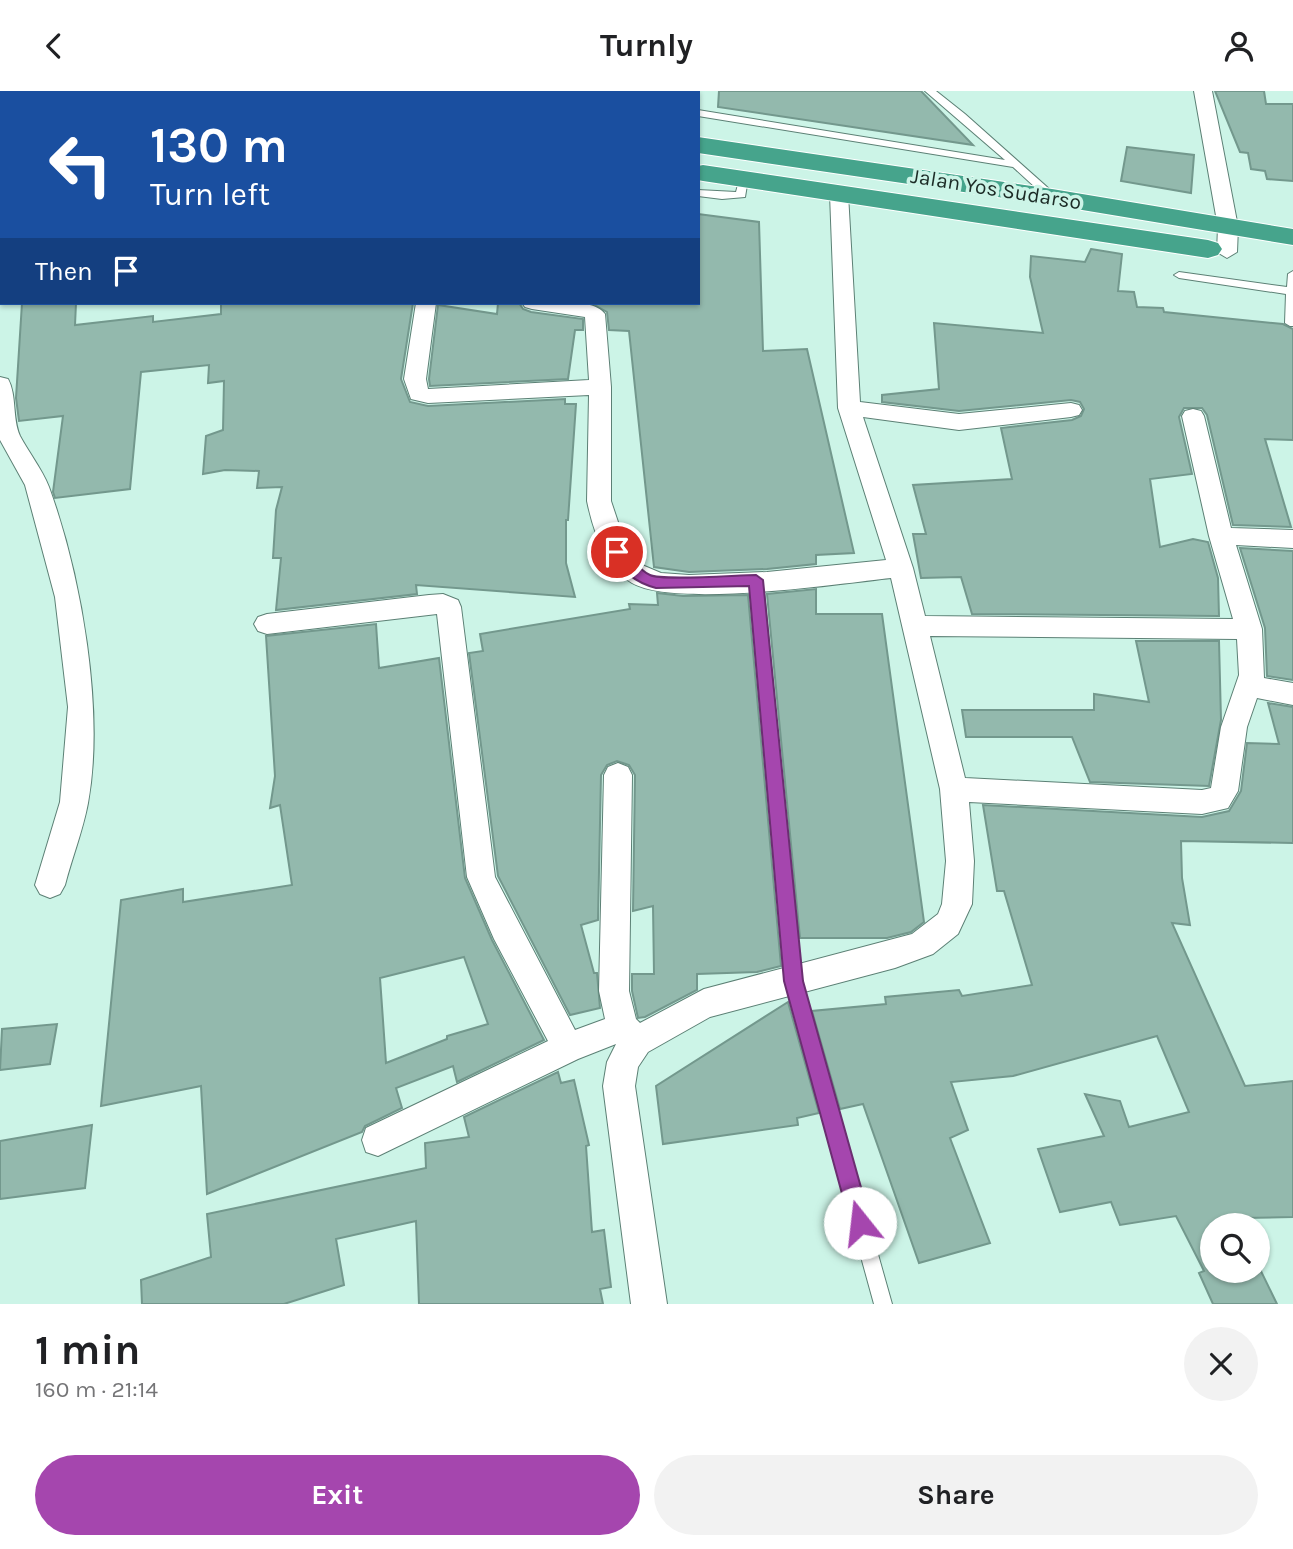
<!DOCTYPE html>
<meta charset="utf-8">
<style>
:root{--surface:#fff;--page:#f2f2f2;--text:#202124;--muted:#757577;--accent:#a546ae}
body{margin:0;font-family:Karla,sans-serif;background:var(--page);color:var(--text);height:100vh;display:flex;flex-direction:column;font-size:26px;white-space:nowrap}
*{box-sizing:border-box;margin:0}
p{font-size:23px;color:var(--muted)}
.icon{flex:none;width:38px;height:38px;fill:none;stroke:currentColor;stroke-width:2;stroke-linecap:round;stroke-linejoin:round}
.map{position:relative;height:1213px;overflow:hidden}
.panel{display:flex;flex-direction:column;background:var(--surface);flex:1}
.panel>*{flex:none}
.top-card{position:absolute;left:0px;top:0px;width:700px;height:214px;box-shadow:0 2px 5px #0004;background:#1a4fa0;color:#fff;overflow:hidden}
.fabs{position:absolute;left:1200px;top:1122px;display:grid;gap:14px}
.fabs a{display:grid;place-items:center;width:70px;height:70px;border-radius:50%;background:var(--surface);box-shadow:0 2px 5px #0004;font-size:35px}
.pin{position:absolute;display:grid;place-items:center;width:60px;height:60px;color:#fff;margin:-30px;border:4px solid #fff;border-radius:50%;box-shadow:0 2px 7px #0007}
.me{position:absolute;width:77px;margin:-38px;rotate:344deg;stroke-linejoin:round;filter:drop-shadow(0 0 5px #0008)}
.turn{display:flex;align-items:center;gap:24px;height:147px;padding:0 35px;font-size:32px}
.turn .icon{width:91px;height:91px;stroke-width:2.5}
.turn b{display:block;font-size:49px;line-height:60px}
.then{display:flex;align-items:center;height:66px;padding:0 35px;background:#0003;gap:14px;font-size:26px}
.round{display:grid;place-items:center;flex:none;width:74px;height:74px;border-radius:37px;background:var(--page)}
.headline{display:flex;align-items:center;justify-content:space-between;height:119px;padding:0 35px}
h1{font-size:42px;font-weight:700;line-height:52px}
.action{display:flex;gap:14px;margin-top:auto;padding:14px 35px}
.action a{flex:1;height:80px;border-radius:42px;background:var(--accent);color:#fff;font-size:28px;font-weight:700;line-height:80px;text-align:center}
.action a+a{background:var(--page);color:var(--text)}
header{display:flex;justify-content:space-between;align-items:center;height:91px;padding:0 35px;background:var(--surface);font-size:32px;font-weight:700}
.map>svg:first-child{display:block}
.building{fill:#93b9ad;stroke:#73988d;stroke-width:2;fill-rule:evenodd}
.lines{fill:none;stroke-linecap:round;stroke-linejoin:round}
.lane-casing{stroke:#5c8075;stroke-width:2}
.street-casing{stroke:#5c8075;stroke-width:2}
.highway-casing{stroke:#fff;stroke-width:2}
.lane{fill:#fff;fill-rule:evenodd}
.street{fill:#fff;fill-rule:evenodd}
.highway{fill:#46a48c;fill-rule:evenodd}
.route{fill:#a546ae;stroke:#6b2e71;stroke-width:2}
.labels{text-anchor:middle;stroke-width:7;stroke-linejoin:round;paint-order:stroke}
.far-street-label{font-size:21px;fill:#1c2b26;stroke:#ccf4e7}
</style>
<header><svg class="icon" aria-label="back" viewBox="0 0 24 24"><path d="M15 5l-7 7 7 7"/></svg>Turnly<svg class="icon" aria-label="person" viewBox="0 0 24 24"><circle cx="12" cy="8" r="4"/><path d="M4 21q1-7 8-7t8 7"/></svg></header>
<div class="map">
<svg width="1293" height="1213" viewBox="0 0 1293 1213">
<rect width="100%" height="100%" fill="#ccf4e7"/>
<g class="building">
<path d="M719 0H921L973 54 718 16Z"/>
<path d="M1215 0H1264L1266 13H1293V90L1267 88 1265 80 1251 78 1248 62 1240 61Z"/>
<path d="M1127 56 1194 64 1191 102 1121 90Z"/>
<path d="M698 123 759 131 763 260 807 258 854 462 816 464V473L767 478 689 481 654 476 629 240 609 239 607 221 591 212H698Z"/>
<path d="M1091 158 1122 163 1118 200 1134 201 1137 216 1163 217 1164 221 1283 233 1293 238V349L1265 348 1291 436 1233 434 1207 324 1202 317H1184L1179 326 1192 383 1150 388 1160 456 1193 448 1208 451 1218 487 1219 525 972 523 961 486 921 487 913 443H926L913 394 1012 388 1001 337 1072 329 1081 325 1084 318 1080 311 1071 309 959 320 882 311V304L939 298 934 232 1043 242 1030 186 1031 165 1085 171Z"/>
<path d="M22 212H76L75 234 153 225V231L221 223V212H413L401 288 410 311 428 315 565 308V313H576L568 429H566V472L575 506 416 494 417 503 276 519 281 467H273L276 419 282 396 257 397 259 380 225 379 203 383 206 345 223 339 224 290 208 292 209 274 141 281 130 398 55 407 53 401 63 325 19 330 16 307Z"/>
<path d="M498 212H519L523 218 531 221 583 228V239H575L568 288 430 295 429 288 438 214 497 223Z"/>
<path d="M1240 457 1293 460V589L1267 585 1265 537Z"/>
<path d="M816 498V523H882L924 831 911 841 887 847H800L767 503Z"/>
<path d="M657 502 683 505 748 504 781 875 757 881 697 883V899L645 926 638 927 632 900V883H654L653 815 633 820 635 684 629 674 617 670 607 674 601 684 598 829 581 834 594 882H597L600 917 570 924 498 785 469 562 483 560 480 543 630 518 629 513 658 514Z"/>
<path d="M376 533 379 577 439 567 465 787 492 849 544 949 457 991 453 975 396 997 402 1017 365 1035 362 1041 207 1103 201 995 101 1015 121 809 183 798V811L292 794 280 714 270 717 275 685 266 545ZM464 866 488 933 447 945V948L386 972 380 887Z"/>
<path d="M1136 550H1219L1221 629 1209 695 1090 691 1072 646H966L962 619H1094V603L1149 611Z"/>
<path d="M1268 612 1293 616V752L1181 750 1182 787 1190 834 1172 832 1245 995 1293 990V1126L1242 1127 1246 1134H1213V1180H1258V1174L1277 1213H1213L1199 1182 1204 1180 1176 1125 1120 1134 1111 1111 1060 1121 1038 1058 1104 1045 1085 1003 1120 1010 1129 1036 1189 1021 1157 945 1013 985 951 991 968 1039 950 1047 990 1152 919 1172 863 1013 840 1018 812 920 886 913 885 906 959 899 962 905 1032 894 1004 800H997L983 714 1202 726 1229 720 1241 700 1247 652 1279 653Z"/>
<path d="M788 911 819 1022 797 1027 798 1034 663 1053 656 995Z"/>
<path d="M57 933 50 973 0 979 2 938Z"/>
<path d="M558 981 561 992 574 989 589 1054 586 1055 592 1141 604 1139 611 1196 600 1198 603 1213H419L416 1130 336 1148 344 1194 284 1213H142L141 1189 211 1166 207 1123 426 1077 425 1052 469 1046 464 1026Z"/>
<path d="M92 1034 85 1097 0 1108V1050Z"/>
</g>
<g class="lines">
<g class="lane-casing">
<g id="lane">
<path d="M262 0H272L262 2Z"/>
<rect x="409" y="0" width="10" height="2"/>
<path d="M562 0H578L579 2H564Z"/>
<path d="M925 0H936L965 23 1056 104V108H1048L1013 76 698 25V19L1005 69Z"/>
<rect x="0" y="18" width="2" height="6"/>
<path d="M740 86 748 88 745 106 722 108 698 105V99L736 101Z"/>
<path d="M1293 180V235H1290L1285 232 1286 203 1179 187 1174 184 1179 181 1287 196 1288 183Z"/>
<path d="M756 485 763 490 801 890 892 1213H874L785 890 749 490Z"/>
</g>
</g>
<g class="street-casing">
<g id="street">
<path d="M29 0H47L29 2Z"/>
<path d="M1194 0H1212L1238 136 1237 161 1227 167 1217 161 1218 136Z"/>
<path d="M0 65H2L0 78Z"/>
<path d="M839 97 848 103 860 311 959 323 1071 312 1079 314 1082 319 1079 324 1071 326 959 339 863 326 913 477 925 525 1233 528 1209 445 1182 325 1185 320 1193 318 1201 320 1204 325 1231 437 1293 439V457L1236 454 1262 538 1264 587 1293 592V614L1257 607 1247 636 1238 700 1228 717 1202 723 969 711 974 770 972 813 958 843 933 863 895 877 710 926 648 961 638 976 635 995 667 1213H631L603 995 607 971 616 953 578 968 378 1065 366 1061 362 1049 366 1037 548 950 494 848 467 786 437 523 267 543 258 540 254 533 258 526 267 523 429 504 443 503 458 509 461 516 495 786 575 939 605 928 599 900 604 684 608 676 618 672 628 676 632 684 629 900 636 928 640 932 704 898 912 843 938 823 942 813 946 770 940 698 891 487C837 493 675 517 632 492 605 476 593 439 587 410L589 304 428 312 411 308 404 288 416 212H436L426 288 428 298 589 289 585 226 532 218 525 216 522 212C542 211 593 206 605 223L611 296V410L625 452 642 474 661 482 689 484 767 481 886 469 838 317 830 103ZM930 545 1237 548 1239 584 1221 636 1211 697 1202 699 965 687Z"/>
<path d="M0 286 8 288C17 304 12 327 20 345 29 362 42 378 49 396 81 484 105 619 88 712 83 739 72 767 65 794L60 803 50 807 40 803 35 794 60 711 68 616 55 506 25 394 0 349Z"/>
</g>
</g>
<g class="highway-casing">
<g id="highway">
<path d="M698 46 1052 98 1293 138V154L1052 114 698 62Z"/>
<path d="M703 74 1208 149 1218 152 1222 158 1218 164 1208 167 703 90 698 89V75Z"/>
<rect x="0" y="88" width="2" height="16"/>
</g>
</g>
<use href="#lane" class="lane"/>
<use href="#street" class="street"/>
<use href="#highway" class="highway"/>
</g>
<path class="route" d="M617 455C630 460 636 478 650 484 662 490 738 484 756 484L763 489 803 890 871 1132 868 1140 860 1143 853 1140 850 1132 784 890 749 495 656 497C634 491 622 480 610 461L612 457Z"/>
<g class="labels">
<g class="far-street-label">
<text transform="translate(996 98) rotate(9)" y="7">Jalan Yos Sudarso</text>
</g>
</g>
</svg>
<div class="fabs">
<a><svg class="icon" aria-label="search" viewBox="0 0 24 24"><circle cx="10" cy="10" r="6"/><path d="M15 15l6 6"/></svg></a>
</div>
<div class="pin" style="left:617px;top:461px;background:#d93025"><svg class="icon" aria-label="arrive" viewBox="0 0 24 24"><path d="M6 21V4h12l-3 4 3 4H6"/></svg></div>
<svg class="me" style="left:860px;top:1132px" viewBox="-20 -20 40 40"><circle r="19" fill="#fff"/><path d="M0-13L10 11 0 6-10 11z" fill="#a546ae"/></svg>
<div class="top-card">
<div class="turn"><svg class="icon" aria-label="left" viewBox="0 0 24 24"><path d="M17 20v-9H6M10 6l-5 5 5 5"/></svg><div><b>130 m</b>Turn left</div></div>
<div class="then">Then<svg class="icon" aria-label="arrive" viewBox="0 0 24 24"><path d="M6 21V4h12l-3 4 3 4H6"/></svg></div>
</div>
</div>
<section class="panel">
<div class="headline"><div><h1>1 min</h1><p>160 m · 21:14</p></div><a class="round"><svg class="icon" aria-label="close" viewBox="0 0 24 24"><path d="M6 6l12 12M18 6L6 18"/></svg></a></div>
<div class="action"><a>Exit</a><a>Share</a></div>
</section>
